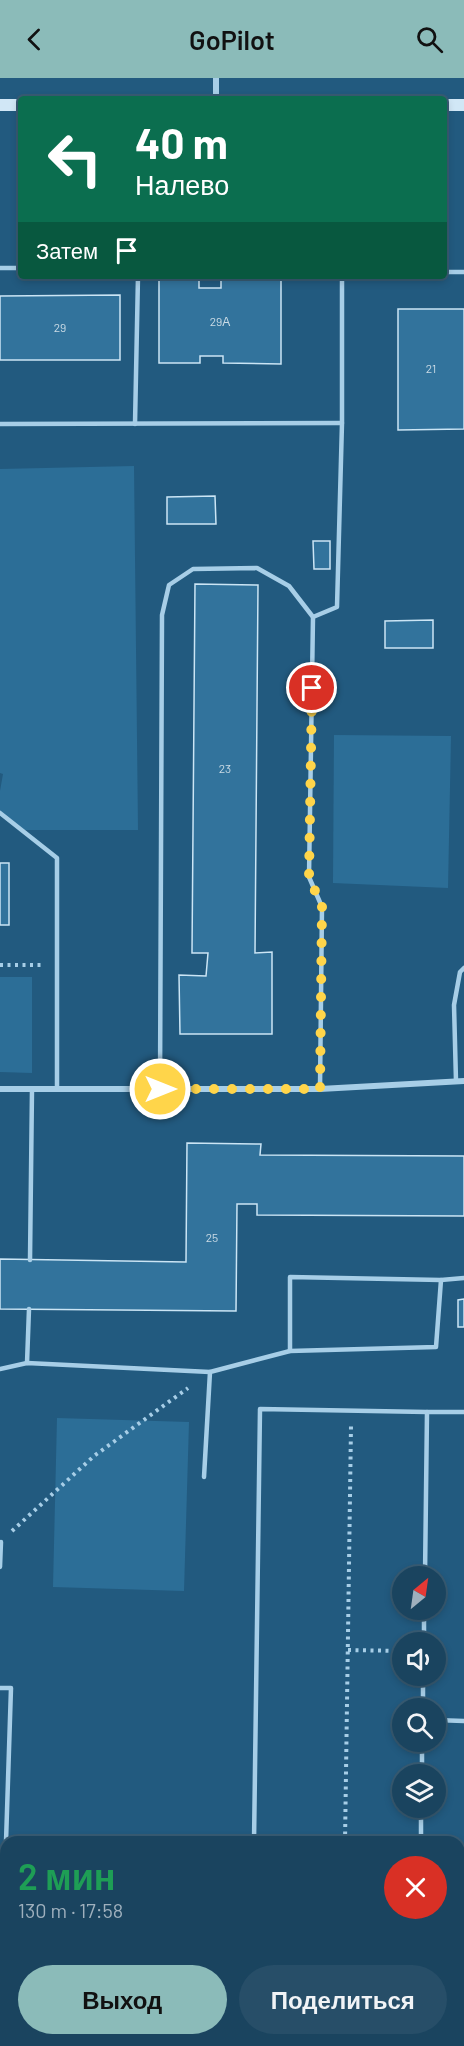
<!DOCTYPE html>
<html lang="ru">
<meta charset="utf-8">
<style>
:root{--surface:#1a445f;--page:#274e68;--text:#f1f3f6;--muted:#9fb0bd;--line:#385c74;--accent:#8bbbb9}
body{margin:0;font-family:Barlow,sans-serif;background:var(--page);color:var(--text);height:100vh;display:flex;flex-direction:column;font-size:22px;white-space:nowrap}
*{box-sizing:border-box;margin:0}
p{font-size:20px;color:var(--muted)}
.icon{flex:none;width:33px;height:33px;fill:none;stroke:currentColor;stroke-width:2;stroke-linecap:round;stroke-linejoin:round}
.map{position:relative;flex:1;overflow:hidden}
.side{position:absolute;left:0px;top:1758px;width:465px;height:210px;display:flex;flex-direction:column;background:var(--surface);border-radius:18px 18px 0 0;box-shadow:0 3px 9px #0003,0 0 0 2px var(--line)}
.side>*{flex:none}
.top-card{position:absolute;left:18px;top:18px;width:429px;height:183px;border-radius:6px;box-shadow:0 3px 9px #0003,0 0 0 2px var(--line);background:#0b6e4f;color:#fff;overflow:hidden}
.needle{width:39px;rotate:29deg}
.fabs{position:absolute;left:392px;top:1488px;display:grid;gap:12px}
.fabs a{display:grid;place-items:center;width:54px;height:54px;border-radius:50%;background:var(--surface);box-shadow:0 3px 9px #0003,0 0 0 2px var(--line);font-size:30px}
.pin{position:absolute;display:grid;place-items:center;width:51px;height:51px;color:#fff;margin:-26px;border:3px solid #fff;border-radius:50%;box-shadow:0 2px 6px #0007}
.me{position:absolute;width:66px;margin:-33px;rotate:90deg;stroke-linejoin:round;filter:drop-shadow(0 0 4px #0008)}
.turn{display:flex;align-items:center;gap:21px;height:126px;padding:0 18px;font-size:27px}
.turn .icon{width:78px;height:78px;stroke-width:2.5}
.turn b{display:block;font-size:42px;line-height:51px}
.then{display:flex;align-items:center;height:57px;padding:0 18px;background:#0003;gap:12px;font-size:22px}
.round{display:grid;place-items:center;flex:none;width:63px;height:63px;border-radius:32px;background:var(--page)}
.summary{display:flex;align-items:center;justify-content:space-between;height:102px;padding:0 18px}
h1{font-size:36px;font-weight:600;line-height:45px;color:#1e9e55}
.cta{display:flex;gap:12px;margin-top:auto;padding:12px 18px}
.cta a{flex:1;height:69px;border-radius:36px;background:var(--accent);color:#111;font-size:24px;font-weight:600;line-height:69px;text-align:center}
.cta a+a{background:var(--page);color:var(--text)}
header{display:flex;justify-content:space-between;align-items:center;height:78px;padding:0 18px;background:var(--accent);color:#111;font-size:27px;font-weight:600}
.map>svg:first-child{display:block}
.green{fill:#2c6e97}
.building{fill:#32739c;stroke:#cbe5f5;stroke-width:1.5}
.lines{fill:none;stroke-linecap:round;stroke-linejoin:round}
.path{stroke:#a7cee7;stroke-width:4;stroke-dasharray:3 4.5;stroke-linecap:butt}
.service{stroke:#a7cee7;stroke-width:4.5}
.minor{stroke:#a7cee7;stroke-width:6}
.secondary{stroke:#d1e7f6;stroke-width:12}
.route{stroke:#ffd54a;stroke-width:10;stroke-dasharray:0 18}
.labels{text-anchor:middle;stroke-width:6;stroke-linejoin:round;paint-order:stroke}
.number-label{font-size:12px;fill:#ccdce6}
</style>
<header><svg class="icon" aria-label="back" viewBox="0 0 24 24"><path d="M15 5l-7 7 7 7"/></svg>GoPilot<svg class="icon" aria-label="search" viewBox="0 0 24 24"><circle cx="10" cy="10" r="6"/><path d="M15 15l6 6"/></svg></header>
<div class="map">
<svg width="464" height="1968" viewBox="0 0 464 1968">
<rect width="100%" height="100%" fill="#225a7f"/>
<g class="green">
<path d="M134 388 138 752H21L0 735V713L3 696 0 695V391Z"/>
<path d="M334 657 451 658 448 810 333 805Z"/>
<path d="M0 899H32V995L0 994Z"/>
<path d="M57 1340 189 1344 184 1513 53 1509Z"/>
</g>
<g class="building">
<path d="M221 201H281V286L223 285V278H200V285H159V202H199V210H221Z"/>
<path d="M120 217V282H0V218Z"/>
<path d="M398 231H464V351L398 352Z"/>
<path d="M215 418 216 446H167V419Z"/>
<path d="M313 463H330V491H314Z"/>
<path d="M195 506 258 507 255 875 272 874V956H180L179 897 206 898 208 875H192Z"/>
<path d="M433 542V570H385V543Z"/>
<rect x="0" y="785" width="9" height="62"/>
<path d="M187 1065 261 1066 260 1077 464 1078V1138L257 1137V1126H237L236 1233 0 1231V1181L186 1184Z"/>
<path d="M464 1221V1249H458V1222Z"/>
<rect x="459" y="1813" width="5" height="83"/>
</g>
<g class="lines">
<g class="path">
<path d="M0 887H41"/>
<path d="M12 1453 94 1378 188 1310"/>
<path d="M348 1572 402 1573"/>
<path d="M345 1764 351 1348"/>
</g>
<g class="service">
<path d="M0 190H21"/>
<path d="M444 194H464"/>
<path d="M0 346 342 345"/>
<path d="M135 346 138 198"/>
<path d="M313 539 337 529 342 345V198"/>
<path d="M0 735 57 780V1011"/>
<path d="M456 1003 454 927 460 894 464 890"/>
<path d="M160 1011 162 537 169 507 193 491 257 490 289 508 313 539 309 799 322 829 320 1011"/>
<path d="M30 1182 32 1011"/>
<path d="M290 1273V1199L441 1202 464 1200"/>
<path d="M27 1285 29 1231"/>
<path d="M0 1291 27 1285 210 1294"/>
<path d="M204 1399 210 1294 290 1273 436 1269 441 1202"/>
<path d="M0 1489 1 1464"/>
<path d="M425 1498 427 1334H464"/>
<path d="M424 1564V1532"/>
<path d="M0 1610H11L6 1764"/>
<path d="M423 1630V1598"/>
<path d="M435 1642 464 1643"/>
<path d="M422 1696V1664"/>
<path d="M62 1764H105"/>
<path d="M254 1764 260 1331 427 1334"/>
<path d="M421 1764V1730"/>
<path d="M0 1919H2L6 1769"/>
</g>
<g class="minor">
<path d="M216 0V21"/>
<path d="M0 1011H320L464 1003"/>
<path d="M2 1919 6 1920"/>
<path d="M126 1962 138 1966 249 1968"/>
</g>
<g class="secondary">
<path d="M0 27H21"/>
<path d="M444 27H464"/>
</g>
</g>
<g class="lines">
<path class="route" d="M160 1011H320L322 829 309 799 312 610"/>
</g>
<g class="labels">
<g class="number-label">
<text x="220" y="248">29А</text>
<text x="60" y="254">29</text>
<text x="431" y="295">21</text>
<text x="225" y="695">23</text>
<text x="212" y="1164">25</text>
</g>
</g>
</svg>
<div class="fabs">
<a><svg class="needle" viewBox="-14 -14 28 28"><path d="M0-13l5 13h-10z" fill="#e53935"/><path d="M0 13l5-13h-10z" fill="#9fb0bd"/></svg></a>
<a><svg class="icon" aria-label="sound" viewBox="0 0 24 24"><path d="M4 9h4l5-4v14l-5-4H4zM17 9q2 3 0 6"/></svg></a>
<a><svg class="icon" aria-label="search" viewBox="0 0 24 24"><circle cx="10" cy="10" r="6"/><path d="M15 15l6 6"/></svg></a>
<a><svg class="icon" aria-label="layers" viewBox="0 0 24 24"><path d="M12 4l9 5-9 5-9-5zM3 14l9 5 9-5"/></svg></a>
</div>
<div class="pin" style="left:312px;top:610px;background:#d93025"><svg class="icon" aria-label="arrive" viewBox="0 0 24 24"><path d="M6 21V4h12l-3 4 3 4H6"/></svg></div>
<svg class="me" style="left:160px;top:1011px" viewBox="-20 -20 40 40"><circle r="17" fill="#ffd54a" stroke="#fff" stroke-width="3"/><path d="M0-11L8 9 0 5-8 9z" fill="#fff"/></svg>
<div class="top-card">
<div class="turn"><svg class="icon" aria-label="left" viewBox="0 0 24 24"><path d="M17 20v-9H6M10 6l-5 5 5 5"/></svg><div><b>40 m</b>Налево</div></div>
<div class="then">Затем<svg class="icon" aria-label="arrive" viewBox="0 0 24 24"><path d="M6 21V4h12l-3 4 3 4H6"/></svg></div>
</div>
<section class="side">
<div class="summary"><div><h1>2 мин</h1><p>130 m · 17:58</p></div><a class="round" style="background:#d93025;color:#fff"><svg class="icon" aria-label="close" viewBox="0 0 24 24"><path d="M6 6l12 12M18 6L6 18"/></svg></a></div>
<div class="cta"><a>Выход</a><a>Поделиться</a></div>
</section>
</div>
